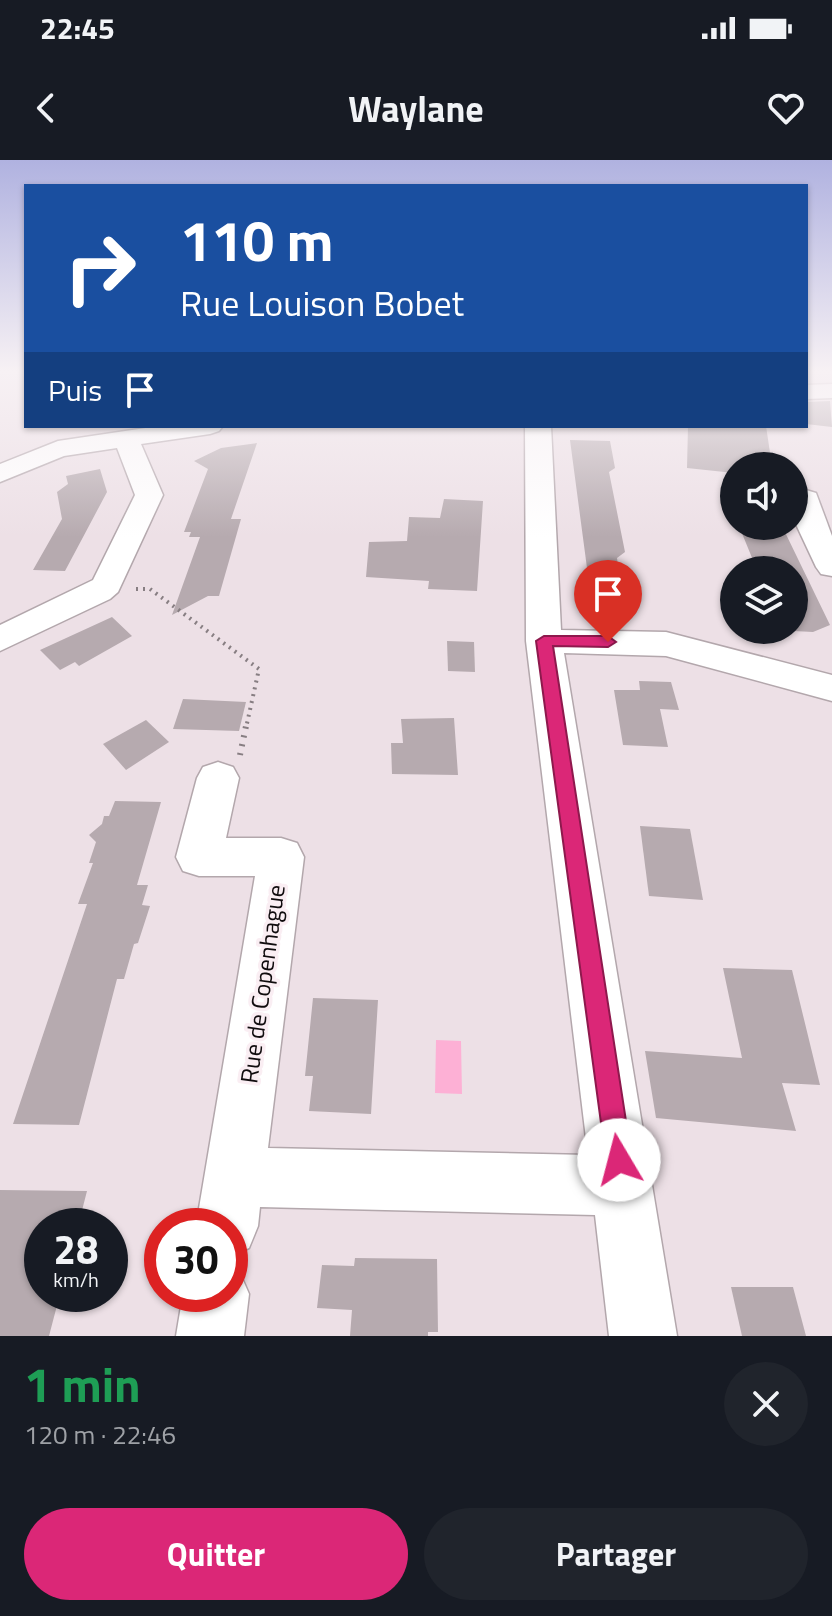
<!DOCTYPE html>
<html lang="fr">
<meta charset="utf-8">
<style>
:root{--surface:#171b24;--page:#20242c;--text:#f1f3f6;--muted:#9ea1a6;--accent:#db2777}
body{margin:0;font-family:"Titillium Web",sans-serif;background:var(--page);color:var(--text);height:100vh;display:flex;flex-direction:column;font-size:30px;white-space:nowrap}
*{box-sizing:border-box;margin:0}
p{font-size:26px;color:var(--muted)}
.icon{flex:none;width:44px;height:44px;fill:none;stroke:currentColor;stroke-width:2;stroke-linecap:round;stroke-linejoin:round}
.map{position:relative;height:1176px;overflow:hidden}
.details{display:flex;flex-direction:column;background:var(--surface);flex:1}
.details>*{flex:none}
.hud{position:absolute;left:24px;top:24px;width:784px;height:244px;border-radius:0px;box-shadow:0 2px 6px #0004;background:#1a4fa0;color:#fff;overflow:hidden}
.buttons{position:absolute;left:720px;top:292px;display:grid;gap:16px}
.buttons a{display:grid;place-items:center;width:88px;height:88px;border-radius:50%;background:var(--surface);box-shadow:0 2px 6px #0004;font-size:40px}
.speed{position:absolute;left:24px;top:1048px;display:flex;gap:16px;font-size:40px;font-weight:700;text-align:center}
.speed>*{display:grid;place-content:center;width:104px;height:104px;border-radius:50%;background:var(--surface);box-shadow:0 2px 6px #0004;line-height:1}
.speed small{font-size:20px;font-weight:400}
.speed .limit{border:12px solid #d22;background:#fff;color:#111}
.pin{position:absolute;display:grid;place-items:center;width:68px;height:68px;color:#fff;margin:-82px -34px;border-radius:50% 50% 50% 0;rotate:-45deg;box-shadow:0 0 8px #0007}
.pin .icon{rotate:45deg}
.me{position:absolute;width:88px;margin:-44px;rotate:352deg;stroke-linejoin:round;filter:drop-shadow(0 0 6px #0008)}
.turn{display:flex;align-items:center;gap:28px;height:168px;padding:0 24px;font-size:36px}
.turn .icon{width:104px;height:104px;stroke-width:2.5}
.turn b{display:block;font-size:56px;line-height:68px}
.then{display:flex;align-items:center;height:76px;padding:0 24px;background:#0003;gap:16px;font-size:30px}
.round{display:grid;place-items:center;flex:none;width:84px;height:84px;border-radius:42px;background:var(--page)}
.headline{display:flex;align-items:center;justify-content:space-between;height:136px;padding:0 24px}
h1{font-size:48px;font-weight:700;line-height:60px;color:#1e9e55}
.button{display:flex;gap:16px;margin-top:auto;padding:16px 24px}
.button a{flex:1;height:92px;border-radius:48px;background:var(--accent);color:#fff;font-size:32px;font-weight:700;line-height:92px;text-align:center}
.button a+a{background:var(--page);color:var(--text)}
.status{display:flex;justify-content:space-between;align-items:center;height:56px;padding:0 40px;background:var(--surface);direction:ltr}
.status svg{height:22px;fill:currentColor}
header{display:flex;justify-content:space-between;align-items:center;height:104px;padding:0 24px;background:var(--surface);font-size:36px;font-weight:700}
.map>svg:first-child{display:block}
.water{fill:#fdb0d5}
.building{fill:#b6aaaf}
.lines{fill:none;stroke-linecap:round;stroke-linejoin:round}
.minor-casing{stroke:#b3a7ac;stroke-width:3}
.path-far1{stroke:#877e82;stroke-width:4;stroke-dasharray:2 5;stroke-linecap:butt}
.path{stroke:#877e82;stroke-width:6;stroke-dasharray:2 7;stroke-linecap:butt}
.minor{fill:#fff;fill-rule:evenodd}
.route{fill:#db2777;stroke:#8e194d;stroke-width:2}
.labels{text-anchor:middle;stroke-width:7;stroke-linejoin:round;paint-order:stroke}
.near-street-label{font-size:24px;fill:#100c0e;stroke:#faeef3}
</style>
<div class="status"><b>22:45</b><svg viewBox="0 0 49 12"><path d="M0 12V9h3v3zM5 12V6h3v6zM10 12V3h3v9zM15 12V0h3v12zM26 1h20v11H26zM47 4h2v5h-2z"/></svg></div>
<header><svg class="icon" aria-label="back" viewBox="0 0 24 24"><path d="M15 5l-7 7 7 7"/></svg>Waylane<svg class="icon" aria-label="heart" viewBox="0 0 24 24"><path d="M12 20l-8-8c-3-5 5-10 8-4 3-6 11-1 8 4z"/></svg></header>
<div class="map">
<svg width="832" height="1176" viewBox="0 0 832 1176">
<rect width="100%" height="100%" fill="#ede0e6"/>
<path class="water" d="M436 880 461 881 462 934 435 933Z"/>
<g class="building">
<path d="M830 241 832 267 806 264V242Z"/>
<path d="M688 266H766L772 306H734V313L687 308Z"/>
<path d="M570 280 610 281 615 308 609 312 625 392 617 398 624 451 595 450 594 438H591Z"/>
<path d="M257 283 231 359H241L219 436H208L172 455 200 377H189L191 372H184L208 309 194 301 221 288Z"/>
<path d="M100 309 107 332 65 411 33 410 62 359 57 332 68 324 66 316Z"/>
<path d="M444 339 483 341 477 431 428 429 429 421 366 417 369 382 407 381 409 357 440 358Z"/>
<path d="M739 366H782L830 465 813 472 794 471V410H757Z"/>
<path d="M112 457 132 476 79 506 75 502 60 510 40 490Z"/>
<path d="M447 481 474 482 475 512 448 511Z"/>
<path d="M639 521 671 522 679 550 660 549 668 587 623 585 614 530H640Z"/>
<path d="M183 539 246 542 239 571 173 569Z"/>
<path d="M454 558 458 615 392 614 391 583H403L401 559Z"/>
<path d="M146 560 169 582 126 610 103 584Z"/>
<path d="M115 641 161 642 137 725H148L142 745 150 746 138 783 134 784 124 819H117L79 965 13 964 87 744H78L93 703H89L96 682 89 675 102 664 104 656H109Z"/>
<path d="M640 666 690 669 703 740 649 736Z"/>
<path d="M723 808 792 810 820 925 782 923 796 971 656 958 645 891 742 898Z"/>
<path d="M313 838 378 840 371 954 309 951 313 916H305Z"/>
<path d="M0 1030 87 1031 78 1066H42V1134H60L49 1176H0Z"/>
<path d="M355 1098 437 1099 438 1172H428V1176H350L352 1150 317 1148 322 1105 354 1106Z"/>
<path d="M731 1127H793L806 1176H742Z"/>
</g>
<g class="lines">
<g class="minor-casing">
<g id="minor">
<path d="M832 224V238L806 239V225Z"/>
<path d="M159 266H223L219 271 210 274 141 284 163 335 118 432 110 439 0 491V465L93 420 135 335 117 288 64 296 0 322V304L58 281Z"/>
<path d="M525 266H551L561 470 666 472 832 515V541L666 496 564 493 677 1176H609L595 1055 260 1047 258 1066 249 1088 230 1096V1066H196L255 716H199L183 711 176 697 197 618 203 607 218 602 233 607 239 618 226 678H281L297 683 304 697 268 988 588 995 526 481Z"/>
<path d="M806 330 816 333 832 376V416L821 414 816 407 794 360V336Z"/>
<path d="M230 1107 239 1111 249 1134 244 1176H176L183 1134H230Z"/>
</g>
</g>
<path class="path-far1" d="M136 429H150L259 509 246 568"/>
<path class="path" d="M240 595 246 566"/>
<use href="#minor" class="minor"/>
</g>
<linearGradient id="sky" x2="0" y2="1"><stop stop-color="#b0b2e0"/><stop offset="0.56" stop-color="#f7f1f4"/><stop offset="1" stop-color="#f7f1f4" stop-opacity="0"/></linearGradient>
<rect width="832" height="377" fill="url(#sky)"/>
<path class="route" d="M544 476H608L616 482 608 487 553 486 632 1000 628 1009 619 1013 610 1009 606 1000 536 481Z"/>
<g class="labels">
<g class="near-street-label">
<text transform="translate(263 824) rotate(-82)" y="8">Rue de Copenhague</text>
</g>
</g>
</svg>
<div class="buttons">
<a><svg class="icon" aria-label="sound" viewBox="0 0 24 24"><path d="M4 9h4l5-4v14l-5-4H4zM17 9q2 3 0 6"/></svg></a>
<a><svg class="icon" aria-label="layers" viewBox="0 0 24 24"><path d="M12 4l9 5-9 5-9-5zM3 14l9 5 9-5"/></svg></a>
</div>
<div class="speed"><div>28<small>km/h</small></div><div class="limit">30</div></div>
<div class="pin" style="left:608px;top:482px;background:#d93025"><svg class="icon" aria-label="arrive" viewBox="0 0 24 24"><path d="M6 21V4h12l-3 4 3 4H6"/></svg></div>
<svg class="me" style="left:619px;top:1000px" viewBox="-20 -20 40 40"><circle r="19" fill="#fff"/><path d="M0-13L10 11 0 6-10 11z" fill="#db2777"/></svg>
<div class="hud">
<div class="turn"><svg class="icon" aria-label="right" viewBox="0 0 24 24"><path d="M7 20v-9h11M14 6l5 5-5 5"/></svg><div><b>110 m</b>Rue Louison Bobet</div></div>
<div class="then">Puis<svg class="icon" aria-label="arrive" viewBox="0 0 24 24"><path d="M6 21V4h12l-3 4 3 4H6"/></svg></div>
</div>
</div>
<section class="details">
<div class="headline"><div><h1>1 min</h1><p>120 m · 22:46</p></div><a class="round"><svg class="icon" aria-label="close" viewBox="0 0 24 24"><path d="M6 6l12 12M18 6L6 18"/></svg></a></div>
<div class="button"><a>Quitter</a><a>Partager</a></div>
</section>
